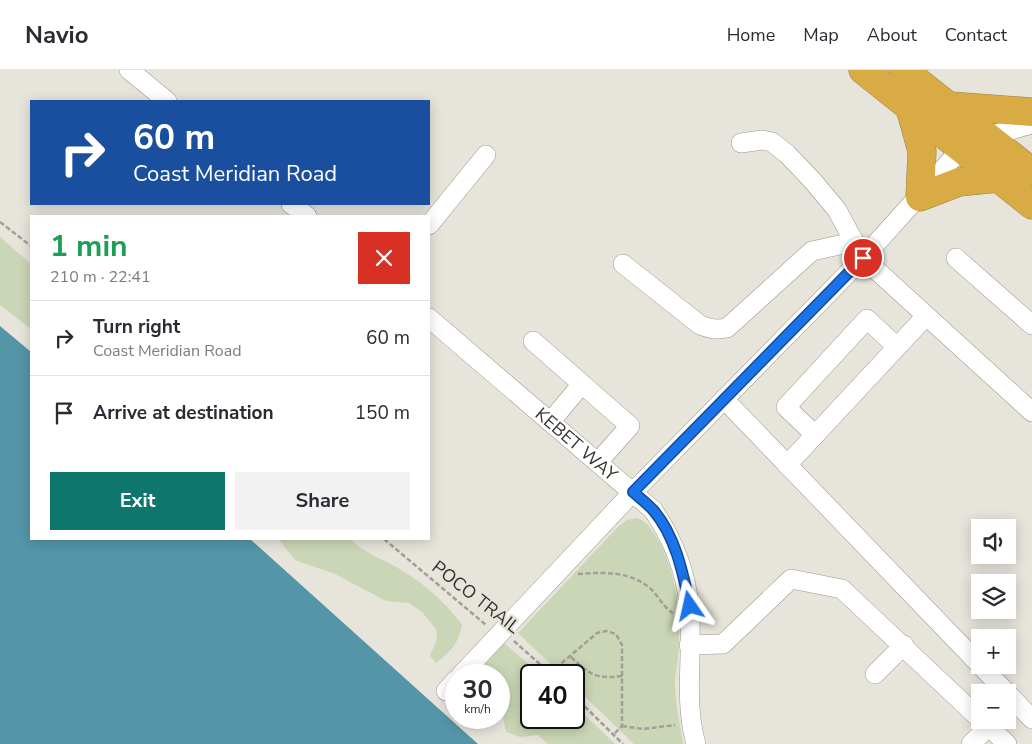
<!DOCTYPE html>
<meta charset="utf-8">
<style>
:root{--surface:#fff;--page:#f2f2f3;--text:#2b2b33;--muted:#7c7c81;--line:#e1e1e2;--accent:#0f766e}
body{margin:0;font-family:"Nunito Sans",sans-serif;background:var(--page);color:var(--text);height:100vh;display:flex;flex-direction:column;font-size:19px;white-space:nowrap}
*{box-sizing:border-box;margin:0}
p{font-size:16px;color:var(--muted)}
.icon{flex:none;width:28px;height:28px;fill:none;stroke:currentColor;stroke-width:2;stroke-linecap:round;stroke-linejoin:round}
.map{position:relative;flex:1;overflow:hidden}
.drawer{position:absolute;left:30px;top:145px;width:400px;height:325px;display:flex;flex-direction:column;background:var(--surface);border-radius:0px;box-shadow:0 2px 12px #0003}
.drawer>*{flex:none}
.hud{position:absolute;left:30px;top:30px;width:400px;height:105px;border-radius:0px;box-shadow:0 2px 12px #0003;background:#1a4fa0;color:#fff;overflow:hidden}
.fabs{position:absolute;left:971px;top:449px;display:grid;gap:10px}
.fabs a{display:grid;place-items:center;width:45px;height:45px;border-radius:0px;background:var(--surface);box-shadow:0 2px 12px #0003;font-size:25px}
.speed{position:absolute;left:445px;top:594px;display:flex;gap:10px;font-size:25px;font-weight:700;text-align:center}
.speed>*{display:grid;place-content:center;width:65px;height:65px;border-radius:50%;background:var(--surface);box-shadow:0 2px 12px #0003;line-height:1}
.speed small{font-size:12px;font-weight:400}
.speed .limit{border:2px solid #111;border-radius:8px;background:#fff;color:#111}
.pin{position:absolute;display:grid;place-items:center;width:42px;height:42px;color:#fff;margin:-21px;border:2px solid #fff;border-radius:50%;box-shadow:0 1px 5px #0007}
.me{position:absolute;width:55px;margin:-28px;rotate:349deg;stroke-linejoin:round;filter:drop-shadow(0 0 4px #0008)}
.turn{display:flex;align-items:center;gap:18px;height:105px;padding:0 20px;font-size:22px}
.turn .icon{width:65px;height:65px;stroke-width:2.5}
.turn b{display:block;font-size:35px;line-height:42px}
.round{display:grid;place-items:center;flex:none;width:52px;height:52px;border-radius:0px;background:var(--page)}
.headline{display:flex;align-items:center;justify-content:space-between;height:85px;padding:0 20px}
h1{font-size:30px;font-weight:700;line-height:38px;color:#1e9e55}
.button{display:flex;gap:10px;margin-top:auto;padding:10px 20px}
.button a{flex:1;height:58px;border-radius:0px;background:var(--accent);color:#fff;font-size:20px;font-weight:700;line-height:58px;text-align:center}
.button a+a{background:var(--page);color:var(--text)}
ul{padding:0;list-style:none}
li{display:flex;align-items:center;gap:15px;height:75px;padding:0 20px;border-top:1px solid var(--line)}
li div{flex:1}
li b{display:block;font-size:19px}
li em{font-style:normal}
header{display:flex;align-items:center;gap:30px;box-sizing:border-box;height:70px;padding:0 25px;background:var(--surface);border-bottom:1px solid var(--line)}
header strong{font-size:24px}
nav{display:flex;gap:28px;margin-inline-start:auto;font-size:18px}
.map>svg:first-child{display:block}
.green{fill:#cad6b5}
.water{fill:#5495a8}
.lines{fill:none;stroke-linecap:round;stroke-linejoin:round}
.minor-casing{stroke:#9a978f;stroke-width:20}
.highway-casing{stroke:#9f813d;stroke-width:29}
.path{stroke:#a29f98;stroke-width:2.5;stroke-dasharray:5 2.5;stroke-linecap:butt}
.minor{stroke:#fff;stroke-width:19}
.highway{stroke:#d9ab45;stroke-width:28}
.route-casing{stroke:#114b97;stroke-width:12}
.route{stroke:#1a73e8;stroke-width:9}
.labels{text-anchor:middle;stroke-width:4.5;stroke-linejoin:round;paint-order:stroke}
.street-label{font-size:18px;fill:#33322e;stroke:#e7e4db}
</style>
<header>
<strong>Navio</strong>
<nav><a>Home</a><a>Map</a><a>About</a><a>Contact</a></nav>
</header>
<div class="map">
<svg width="1032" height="674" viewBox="0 0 1032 674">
<rect width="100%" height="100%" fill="#e7e4db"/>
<g class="green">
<path d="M0 167 31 194V259L0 235Z"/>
<path d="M636 448C647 451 651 459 657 468 676 500 680 539 679 575 679 588 675 601 675 613 675 633 680 654 683 674H634L574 616V605H562L518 563 619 456 627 450Z"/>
<path d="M278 469H350C364 483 385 490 403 501 426 515 446 533 462 555 457 576 452 580 436 593L430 586 437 569 436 559 422 542 409 533 386 531 335 504 295 490Z"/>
<path d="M499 573 505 574 541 605H531V648H574V635L615 674H548L538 665 520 667 506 662 503 648 505 638 499 632V605H469Z"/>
</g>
<path class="water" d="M0 256 31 282V469H250L478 674H0Z"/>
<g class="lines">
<g class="minor-casing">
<g id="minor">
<path d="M129 0 167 31"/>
<path d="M741 73 762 70 772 72 787 84 812 110 837 140 863 188 1032 342"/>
<path d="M291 134 307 146"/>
<path d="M429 155 486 85"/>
<path d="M956 188 1032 255"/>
<path d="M623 194 700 255C710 259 716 260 727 258L812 181 844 174 853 169"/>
<path id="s1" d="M429 248 653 440C672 468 686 502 689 536 694 582 683 629 696 674"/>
<path d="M533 271 630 356 598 392"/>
<path d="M724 329 1006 622"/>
<path d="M550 352 582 314"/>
<path d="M815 365 786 337 867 249 897 277"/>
<path d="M787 395 926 246"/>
<path d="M689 575 723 574 791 509 842 519 980 649"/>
<path d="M875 604 904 575"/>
<path d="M461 605 633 422 863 188 962 78 989 66 1032 54"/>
<path d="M446 621 456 610"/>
<path d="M1008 624 1032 649"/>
<path d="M982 650 1007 674"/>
<path d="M971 674 988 657"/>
</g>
</g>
<g class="highway-casing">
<g id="highway">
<path d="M863 0 1032 135"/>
<path d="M903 0 1032 102"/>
<path d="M951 36 1032 42"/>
<path d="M910 38 922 81 920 127 959 112 999 108"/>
</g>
</g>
<g class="path">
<path d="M0 152 31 176"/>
<path d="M384 469 486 555"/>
<path d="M578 504C604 502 632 501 652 520 659 527 664 538 673 543"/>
<path d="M514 571 552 605"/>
<path d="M571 587C590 605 595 609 622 606"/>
<path d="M550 603 597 563 606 561 616 564 622 575V656L613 665"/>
<path d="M574 626 623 674"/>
<path d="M622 656 643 659 675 655"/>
</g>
<use href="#minor" class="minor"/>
<use href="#highway" class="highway"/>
</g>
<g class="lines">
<g class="route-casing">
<path id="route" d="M690 536C683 504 676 467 654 441 648 434 640 428 633 422L863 188"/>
</g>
<use href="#route" class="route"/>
</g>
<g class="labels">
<g class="street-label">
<text dy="6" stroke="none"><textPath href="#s1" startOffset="194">KEBET WAY</textPath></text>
<text transform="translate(476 527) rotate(38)" y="6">POCO TRAIL</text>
</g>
</g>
</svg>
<div class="fabs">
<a><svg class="icon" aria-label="sound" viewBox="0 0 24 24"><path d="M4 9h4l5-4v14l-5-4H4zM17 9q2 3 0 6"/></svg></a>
<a><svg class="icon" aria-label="layers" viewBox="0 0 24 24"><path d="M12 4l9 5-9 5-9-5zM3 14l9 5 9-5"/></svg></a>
<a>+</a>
<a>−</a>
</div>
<div class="speed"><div>30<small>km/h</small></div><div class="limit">40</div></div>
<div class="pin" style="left:863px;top:188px;background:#d93025"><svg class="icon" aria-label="arrive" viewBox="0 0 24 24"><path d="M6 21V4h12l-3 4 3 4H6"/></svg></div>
<svg class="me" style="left:690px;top:536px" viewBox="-20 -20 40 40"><path d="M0-17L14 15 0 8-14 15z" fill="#1a73e8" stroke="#fff" stroke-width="4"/></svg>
<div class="hud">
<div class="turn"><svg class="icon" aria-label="right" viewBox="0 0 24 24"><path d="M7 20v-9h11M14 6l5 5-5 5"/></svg><div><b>60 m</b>Coast Meridian Road</div></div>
</div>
<section class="drawer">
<div class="headline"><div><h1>1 min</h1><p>210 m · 22:41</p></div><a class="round" style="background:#d93025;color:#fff"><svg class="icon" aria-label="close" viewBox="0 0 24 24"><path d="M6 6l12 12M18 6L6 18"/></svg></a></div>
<ul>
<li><svg class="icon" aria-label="right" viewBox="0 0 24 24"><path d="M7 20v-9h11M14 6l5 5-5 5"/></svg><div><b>Turn right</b><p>Coast Meridian Road</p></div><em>60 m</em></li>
<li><svg class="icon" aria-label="arrive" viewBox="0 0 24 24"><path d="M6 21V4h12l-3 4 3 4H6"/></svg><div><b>Arrive at destination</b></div><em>150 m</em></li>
</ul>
<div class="button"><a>Exit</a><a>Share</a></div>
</section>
</div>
